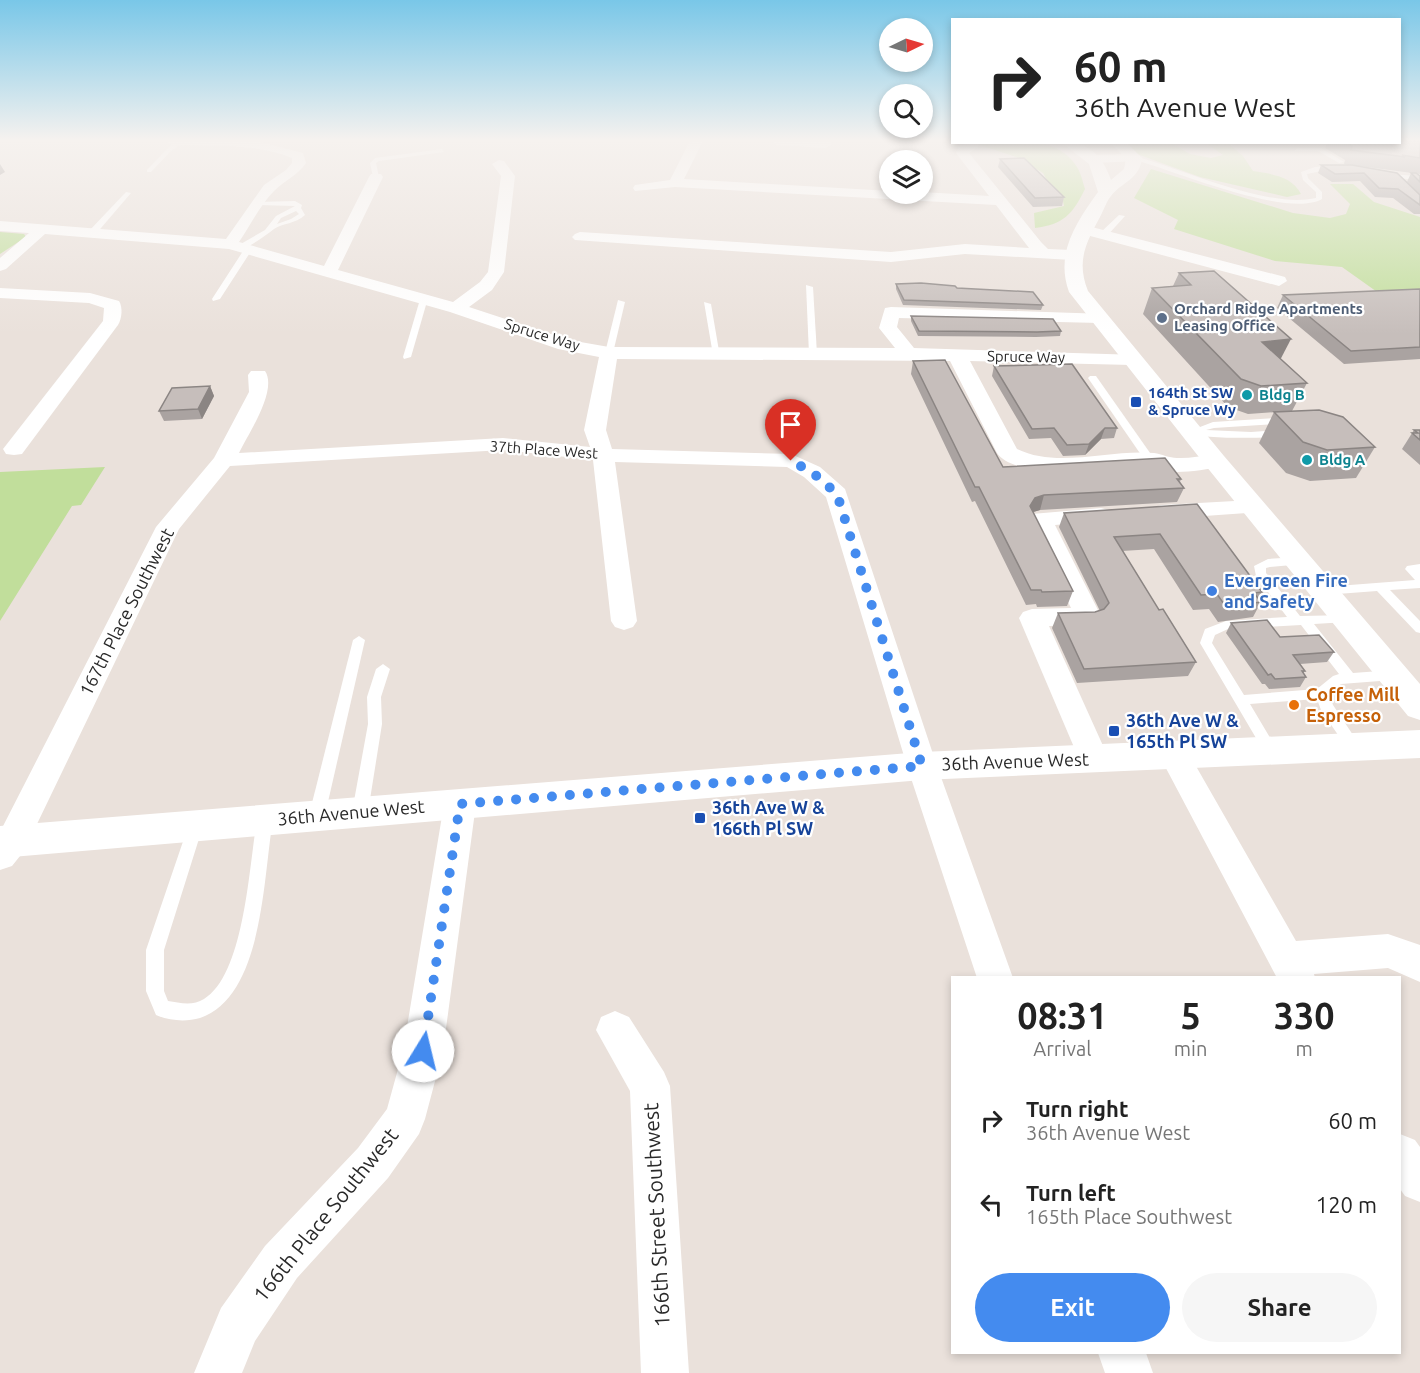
<!DOCTYPE html>
<style>
:root{--surface:#fff;--page:#f6f6f6;--text:#222;--muted:#767676;--accent:#448bef}
body{margin:0;font-family:Ubuntu,sans-serif;background:var(--page);color:var(--text);height:100vh;display:flex;flex-direction:column;font-size:22px;white-space:nowrap}
*{box-sizing:border-box;margin:0}
p{font-size:20px;color:var(--muted)}
.icon{flex:none;width:33px;height:33px;fill:none;stroke:currentColor;stroke-width:2;stroke-linecap:round;stroke-linejoin:round}
.map{position:relative;flex:1;overflow:hidden}
.panel{position:absolute;left:951px;top:976px;width:450px;height:378px;display:flex;flex-direction:column;background:var(--surface);border-radius:0px;box-shadow:0 3px 9px #0003}
.panel>*{flex:none}
.banner{position:absolute;left:951px;top:18px;width:450px;height:126px;border-radius:0px;box-shadow:0 3px 9px #0003;background:#fff;color:var(--text);overflow:hidden}
.needle{width:39px;rotate:85deg}
.controls{position:absolute;left:879px;top:18px;display:grid;gap:12px}
.controls a{display:grid;place-items:center;width:54px;height:54px;border-radius:50%;background:var(--surface);box-shadow:0 3px 9px #0003;font-size:30px}
.pin{position:absolute;display:grid;place-items:center;width:51px;height:51px;color:#fff;margin:-62px -26px;border-radius:50% 50% 50% 0;rotate:-45deg;box-shadow:0 0 6px #0007}
.pin .icon{rotate:45deg}
.me{position:absolute;width:66px;margin:-33px;rotate:9deg;stroke-linejoin:round;filter:drop-shadow(0 0 4px #0008)}
.turn{display:flex;align-items:center;gap:21px;height:126px;padding:0 24px;font-size:27px}
.turn .icon{width:78px;height:78px;stroke-width:2.5}
.turn b{display:block;font-size:42px;line-height:51px}
.eta{display:flex;justify-content:space-evenly;align-items:center;height:102px;text-align:center}
.eta b{font-size:36px;font-weight:700;line-height:42px}
.cta{display:flex;gap:12px;margin-top:auto;padding:12px 24px}
.cta a{flex:1;height:69px;border-radius:36px;background:var(--accent);color:#fff;font-size:24px;font-weight:700;line-height:69px;text-align:center}
.cta a+a{background:var(--page);color:var(--text)}
ul{padding:0;list-style:none}
li{display:flex;align-items:center;gap:18px;height:84px;padding:0 24px}
li div{flex:1}
li b{display:block;font-size:22px}
li em{font-style:normal}
.map>svg:first-child{display:block}
.green{fill:#c1de9b}
.lines{fill:none;stroke-linecap:round;stroke-linejoin:round}
.lane{fill:#fff;fill-rule:evenodd}
.street{fill:#fff;fill-rule:evenodd}
.secondary{fill:#fff;fill-rule:evenodd}
.wall{fill:#aaa3a1}
.shaded-wall{fill:#8b8583}
.building{fill:#c6bebb;stroke:#8b8583;stroke-width:1.5}
.route{stroke:#448bef;stroke-width:10;stroke-dasharray:0 18}
.service-dot{fill:#5c6f8a;stroke:#fff;stroke-width:2}
.culture-dot{fill:#0f9aa8;stroke:#fff;stroke-width:2}
.transit-dot{fill:#1a4fb4;stroke:#fff;stroke-width:2}
.shop-dot{fill:#3f7fe0;stroke:#fff;stroke-width:2}
.food-dot{fill:#e8710a;stroke:#fff;stroke-width:2}
.labels{text-anchor:middle;stroke-width:4.5;stroke-linejoin:round;paint-order:stroke}
.far-service-label{font-size:15px;font-weight:bold;fill:#4e5e75;stroke:#fff;text-anchor:start}
.far-street-label{font-size:15px;fill:#292929;stroke:#fff}
.far-transit-label{font-size:15px;font-weight:bold;fill:#164399;stroke:#fff;text-anchor:start}
.far-culture-label{font-size:15px;font-weight:bold;fill:#0d838f;stroke:#fff;text-anchor:start}
.shop-label{font-size:18px;font-weight:bold;fill:#366cbe;stroke:#fff;text-anchor:start}
.street-label{font-size:18px;fill:#292929;stroke:#fff}
.food-label{font-size:18px;font-weight:bold;fill:#c56008;stroke:#fff;text-anchor:start}
.transit-label{font-size:18px;font-weight:bold;fill:#164399;stroke:#fff;text-anchor:start}
.near-street-label{font-size:21px;fill:#292929;stroke:#fff}
</style>
<div class="map">
<svg width="1420" height="1373" viewBox="0 0 1420 1373">
<rect width="100%" height="100%" fill="#eae1db"/>
<g class="green">
<path d="M974 143C1011 143 1054 132 1077 167 1081 173 1083 183 1085 189 1072 215 1064 224 1035 228L1034 213 1064 206 1062 196 1051 188 1043 173 1016 157Z"/>
<path d="M1125 143H1171L1190 154 1211 158 1223 155 1206 143H1228L1243 156 1253 171C1272 174 1292 176 1301 194L1287 197 1200 177 1137 154Z"/>
<path d="M1151 169 1293 213 1330 218 1346 214 1350 204 1330 184H1353L1374 202 1420 217V289L1380 294 1342 267 1275 261 1174 229 1178 220 1134 198Z"/>
<path d="M0 232 24 234 26 237 0 254Z"/>
<path d="M105 467 81 505 72 506 0 621V472Z"/>
</g>
<g class="lines">
<g class="lane">
<path d="M178 141 184 142 171 151 151 172H147V170L167 149Z"/>
<path d="M1297 148H1321L1344 162 1339 163 1318 151H1295Z"/>
<path d="M442 149 444 152 379 161 376 163 379 177 376 179 373 177 370 163 375 158Z"/>
<path d="M1134 156C1184 169 1266 209 1316 198V192L1303 180 1301 172 1315 167 1338 165 1341 167 1307 174 1308 178 1322 192V199C1287 219 1173 170 1132 159Z"/>
<path d="M1386 174 1420 176V180L1384 177Z"/>
<path d="M126 192 131 193 95 235H89V231Z"/>
<path d="M295 201 302 205 301 208 305 215C295 224 283 223 274 229 266 235 258 241 249 246L253 248 220 299 213 301 212 299 245 248 239 249V245L265 230 276 216 295 206 258 205 256 202ZM296 211 299 214 291 219 277 224 281 218Z"/>
<path d="M1119 215 1125 216 1106 237H1100V233Z"/>
<path d="M806 285 813 287 817 354 813 357 809 354Z"/>
<path d="M421 296 428 298 411 357 404 359 403 357Z"/>
<path d="M618 300 625 302 613 353 609 356 605 353Z"/>
<path d="M704 302 711 304 720 357 713 355Z"/>
<path d="M1090 376H1096L1155 460 1154 462H1146L1088 378Z"/>
<path d="M1276 418 1348 423 1353 426C1339 437 1201 443 1187 432L1213 422ZM1276 424 1316 427 1251 432 1206 430 1214 428Z"/>
<path d="M1299 557 1303 558 1305 561 1303 564 1270 567 1266 568V573L1300 616 1351 615 1353 618 1347 622 1314 624 1353 673 1393 670 1400 675 1393 680 1341 684 1329 693 1333 705 1361 747 1359 751H1349L1321 710 1317 699 1250 704 1278 751 1276 755H1266L1200 643 1205 629 1226 621 1287 617 1256 576 1254 566 1268 559ZM1301 625 1339 674 1333 676 1317 689 1244 695 1212 643 1215 635 1228 629Z"/>
<path d="M1420 564V588L1390 590 1420 621V633L1416 632 1377 591 1324 595 1318 591 1324 587 1415 580 1405 569 1407 566Z"/>
<path d="M359 636 365 640 325 815 322 819 317 821 312 819 309 815 353 640Z"/>
<path d="M383 664 390 669 381 697 382 724 368 812 365 816 360 818 355 816 352 812 368 724 367 697 376 669Z"/>
<path d="M265 814 270 815 273 820C263 876 264 996 200 1018 186 1022 170 1021 156 1015L146 991V950L190 821 195 820 200 821 203 826 164 950V991L168 1001C180 1003 193 1006 204 999 245 974 249 864 257 820L260 815Z"/>
</g>
<g class="street">
<path d="M166 141H257L303 153 306 163C297 176 285 180 274 191 260 205 250 226 239 242L324 266 369 177 371 174H381L383 177 338 270 453 302 480 282 488 272 501 176 492 164 499 160 504 161 515 176 504 272 492 290 469 307 569 340 609 347 895 348 879 328 885 308 891 307 1106 314 1109 318 1106 322 1100 323 899 318 897 327 914 348 1139 355 1141 359 1139 363 1132 365 970 361 1017 449C1058 469 1110 449 1154 453 1162 454 1169 458 1177 458 1192 459 1207 453 1223 456L1226 461 1223 466C1209 469 1191 472 1177 472 1169 471 1162 467 1154 467 1119 463 1019 484 997 453L950 361 617 359 606 430 612 449 791 454 820 467 845 489 937 766 1013 978H977L907 766 826 497 804 477 787 467 615 462 637 621 633 627 624 630 615 627 611 621 593 460 503 450 230 466 179 529 24 851 12 866 0 870V832L156 527 214 458 249 392 248 375 251 371H265C278 390 248 434 239 453L503 438 590 447 584 430 599 357 558 349 450 312 229 249 45 234 6 269 0 271V258L29 233 0 231V221L226 239 264 185 286 170 292 163V158C255 143 211 146 172 145Z"/>
<path d="M690 141H703L684 179 890 191V194L922 192 989 196 956 153 959 145 979 142 978 147 969 153 1041 242 1048 249 1072 250 1080 255 1072 260 965 254 891 262 575 240 572 237 575 234 580 232 891 252 965 244 1029 248 996 205 675 187 635 191 633 188 635 185 670 180Z"/>
<path d="M771 141H831L832 144 826 148 777 145Z"/>
<path d="M1134 154 1141 158 1139 161 1093 163 1086 159 1093 155Z"/>
<path d="M1084 225 1285 277 1287 281 1279 286 1079 233 1076 230 1079 227Z"/>
<path d="M0 288 90 293 119 301C123 307 122 319 118 325L22 454 14 455 6 454 3 449 103 321 104 308 89 303 0 298Z"/>
<path d="M1253 500 1261 502 1265 507 1261 512 1162 519 1154 517 1150 512 1154 507 1162 505Z"/>
<path d="M1101 508 1109 510 1113 515 1109 520 1055 525 1101 616 1097 622 1088 625 1049 626 1109 759 1105 768 1094 771 1083 768 1079 759 1019 618 1023 612 1032 609 1071 608 1028 519 1032 514Z"/>
<path d="M1174 743 1185 747 1296 941 1388 934 1420 945V982L1388 968 1314 974 1315 978H1277L1159 755 1163 747Z"/>
<path d="M460 791 471 795 476 804 443 1051 425 1119 419 1134 388 1178 297 1278 255 1341 242 1373H194L221 1308 265 1246 358 1148 387 1109 403 1051 444 804 449 795Z"/>
<path d="M615 1011 629 1017 664 1072 670 1086 689 1373H641L630 1091 596 1030 601 1017Z"/>
<path d="M1400 1134 1415 1140 1420 1147V1202L1405 1196 1400 1189Z"/>
<path d="M1098 1353H1146L1153 1373H1105Z"/>
</g>
<g class="secondary">
<path d="M1061 142C1088 142 1102 154 1111 180L1124 169 1126 159 1110 142H1126L1142 158C1140 179 1122 182 1111 196 1106 202 1104 210 1100 217 1086 243 1076 261 1088 291L1224 456 1420 684V720L1408 716 1206 466 1069 292C1055 253 1076 223 1098 192L1089 164Z"/>
<path d="M1420 730V758L922 780 0 858V826L922 752Z"/>
</g>
</g>
<g class="wall">
<path d="M1420 141V174L1359 166 1419 195 1407 182 1411 173 1420 176V214H1414L1393 198 1375 197 1360 181 1332 182 1318 173 1321 165H1350L1344 164 1345 160 1325 148 1328 142H1400Z"/>
<path d="M1000 159 1064 197 1062 206 1033 207 998 167Z"/>
<path d="M1179 273 1281 359 1307 383 1292 411 1248 414 1228 407 1143 314 1152 288 1173 286Z"/>
<path d="M896 284 957 288 1043 305 1041 310 903 305 896 289Z"/>
<path d="M1420 289V359L1344 364 1277 308 1283 295Z"/>
<path d="M911 316 1061 331 1060 336 1036 337 918 336 911 321Z"/>
<path d="M913 361 1003 467 1181 479 1180 482 1184 488 1177 502 1040 510 1033 512 1073 591 1067 606 1037 607 1036 604 1026 605 975 501 972 502 911 374Z"/>
<path d="M994 366 1117 428 1114 438 1101 439 1085 455 1063 456 1051 438 1029 439 992 376Z"/>
<path d="M210 386 214 396 202 419 164 421 159 411Z"/>
<path d="M1274 412 1375 447 1356 478 1310 481 1286 473 1259 443Z"/>
<path d="M1414 430H1420V465L1402 449Z"/>
<path d="M1197 504 1262 592 1258 598 1261 602 1253 617 1218 622 1209 609 1193 610 1154 549 1122 551 1159 610 1196 662 1188 676 1077 683 1052 628 1058 613 1095 612 1100 611 1059 527 1064 513Z"/>
<path d="M1231 623 1280 637 1334 652 1327 662 1300 664 1305 671 1303 673 1306 677 1300 687 1269 689 1265 684H1262L1226 633Z"/>
</g>
<g class="shaded-wall">
<path d="M0 164 5 172 0 175Z"/>
<path d="M1291 339 1277 366 1262 342Z"/>
<path d="M210 386 214 396 202 419 198 409Z"/>
<path d="M1105 428 1101 439 1085 455 1089 444Z"/>
<path d="M1044 495 1040 510 1030 513V506L1035 498Z"/>
</g>
<g class="building">
<path d="M1400 141H1420V158L1402 155 1405 157 1351 150 1352 146 1347 142H1400Z"/>
<path d="M1024 158 1064 197 1035 198 1000 159Z"/>
<path d="M1321 165H1352L1397 173 1420 195V205L1398 189 1379 188 1364 173 1335 174Z"/>
<path d="M1411 173H1416L1420 176V182Z"/>
<path d="M1214 271 1291 339 1262 342 1307 383 1261 386 1241 379 1152 288 1191 285 1179 273Z"/>
<path d="M921 283 955 286 957 288 1033 292 1043 305 904 300 896 284Z"/>
<path d="M1420 289V347L1351 351 1283 295Z"/>
<path d="M911 316 1053 319 1061 331 1037 332 919 331Z"/>
<path d="M945 360 1003 467 1165 458 1181 479H1177L1184 488 1044 495 1035 498 1030 506 1073 591 1042 592 1041 590H1031L979 487H975L913 361Z"/>
<path d="M1072 364 1117 428H1105L1089 444 1067 445 1054 428 1032 429 994 366Z"/>
<path d="M210 386 198 409 159 411 172 388Z"/>
<path d="M1319 410 1343 417 1375 447 1327 450 1303 442 1274 412Z"/>
<path d="M1414 430H1420V440L1412 433H1418Z"/>
<path d="M1197 504 1262 592 1254 593 1261 602 1226 607 1217 594 1201 595 1160 534 1114 537 1159 610 1163 609 1196 662 1084 669 1058 613 1095 612 1104 609 1109 603 1064 513Z"/>
<path d="M1267 620 1280 637 1319 635 1334 652 1293 655 1305 671H1302L1306 677 1275 679 1271 674 1268 675 1231 623Z"/>
</g>
<linearGradient id="sky" x2="0" y2="1"><stop stop-color="#79c7e8"/><stop offset="0.42" stop-color="#f6f2ef"/><stop offset="1" stop-color="#f6f2ef" stop-opacity="0"/></linearGradient>
<rect width="1420" height="334" fill="url(#sky)"/>
<g class="lines">
<path class="route" d="M423 1051 460 804 922 766 837 494 812 472 791 461"/>
</g>
<circle class="service-dot" cx="1162" cy="318" r="6"/>
<g class="culture-dot">
<circle cx="1247" cy="395" r="6"/>
<circle cx="1307" cy="460" r="6"/>
</g>
<g class="transit-dot">
<rect x="1130" y="396" width="12" height="12" rx="3"/>
<rect x="1108" y="725" width="12" height="12" rx="3"/>
<rect x="694" y="812" width="12" height="12" rx="3"/>
</g>
<circle class="shop-dot" cx="1212" cy="591" r="6"/>
<circle class="food-dot" cx="1294" cy="705" r="6"/>
<g class="labels">
<g class="far-service-label">
<text x="1174" y="314">Orchard Ridge Apartments<tspan x="1174" dy="17">Leasing Office</tspan></text>
</g>
<g class="far-street-label">
<text transform="translate(542 335) rotate(17)" y="5">Spruce Way</text>
<text transform="translate(1026 357) rotate(1)" y="5">Spruce Way</text>
<text transform="translate(544 450) rotate(4)" y="5">37th Place West</text>
</g>
<g class="far-transit-label">
<text x="1148" y="398">164th St SW<tspan x="1148" dy="17">&amp; Spruce Wy</tspan></text>
</g>
<g class="far-culture-label">
<text x="1259" y="400">Bldg B</text>
<text x="1319" y="465">Bldg A</text>
</g>
<g class="shop-label">
<text x="1224" y="587">Evergreen Fire<tspan x="1224" dy="21">and Safety</tspan></text>
</g>
<g class="street-label">
<text transform="translate(127 612) rotate(-63)" y="6">167th Place Southwest</text>
<text transform="translate(1015 762) rotate(-2)" y="6">36th Avenue West</text>
<text transform="translate(351 813) rotate(-5)" y="6">36th Avenue West</text>
</g>
<g class="food-label">
<text x="1306" y="701">Coffee Mill<tspan x="1306" dy="21">Espresso</tspan></text>
</g>
<g class="transit-label">
<text x="1126" y="727">36th Ave W &amp;<tspan x="1126" dy="21">165th Pl SW</tspan></text>
<text x="712" y="814">36th Ave W &amp;<tspan x="712" dy="21">166th Pl SW</tspan></text>
</g>
<g class="near-street-label">
<text transform="translate(326 1215) rotate(-51)" y="7">166th Place Southwest</text>
<text transform="translate(657 1215) rotate(-93)" y="7">166th Street Southwest</text>
</g>
</g>
</svg>
<div class="controls">
<a><svg class="needle" viewBox="-14 -14 28 28"><path d="M0-13l5 13h-10z" fill="#e53935"/><path d="M0 13l5-13h-10z" fill="#767676"/></svg></a>
<a><svg class="icon" aria-label="search" viewBox="0 0 24 24"><circle cx="10" cy="10" r="6"/><path d="M15 15l6 6"/></svg></a>
<a><svg class="icon" aria-label="layers" viewBox="0 0 24 24"><path d="M12 4l9 5-9 5-9-5zM3 14l9 5 9-5"/></svg></a>
</div>
<div class="pin" style="left:791px;top:461px;background:#d93025"><svg class="icon" aria-label="arrive" viewBox="0 0 24 24"><path d="M6 21V4h12l-3 4 3 4H6"/></svg></div>
<svg class="me" style="left:423px;top:1051px" viewBox="-20 -20 40 40"><circle r="19" fill="#fff"/><path d="M0-13L10 11 0 6-10 11z" fill="#448bef"/></svg>
<div class="banner">
<div class="turn"><svg class="icon" aria-label="right" viewBox="0 0 24 24"><path d="M7 20v-9h11M14 6l5 5-5 5"/></svg><div><b>60 m</b>36th Avenue West</div></div>
</div>
<section class="panel">
<div class="eta">
<div><b>08:31</b><p>Arrival</p></div>
<div><b>5</b><p>min</p></div>
<div><b>330</b><p>m</p></div>
</div>
<ul>
<li><svg class="icon" aria-label="right" viewBox="0 0 24 24"><path d="M7 20v-9h11M14 6l5 5-5 5"/></svg><div><b>Turn right</b><p>36th Avenue West</p></div><em>60 m</em></li>
<li><svg class="icon" aria-label="left" viewBox="0 0 24 24"><path d="M17 20v-9H6M10 6l-5 5 5 5"/></svg><div><b>Turn left</b><p>165th Place Southwest</p></div><em>120 m</em></li>
</ul>
<div class="cta"><a>Exit</a><a>Share</a></div>
</section>
</div>
